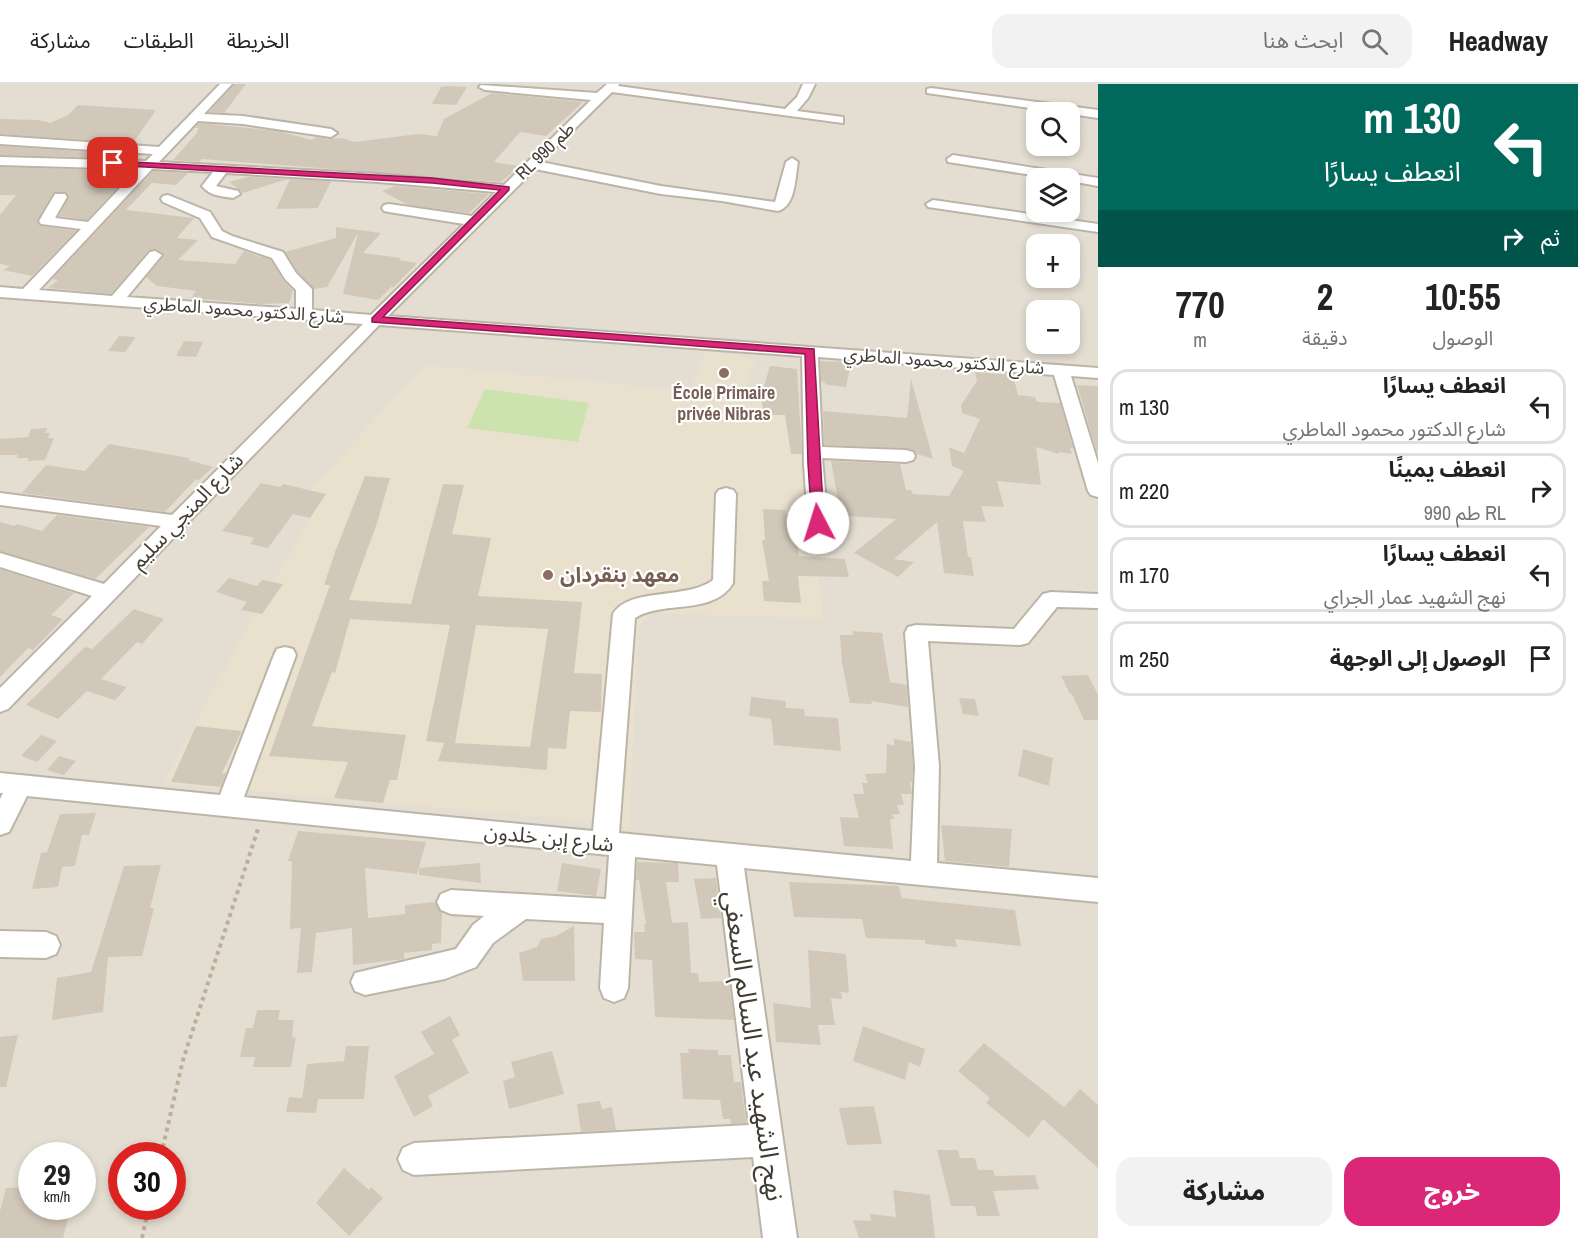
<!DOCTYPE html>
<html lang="ar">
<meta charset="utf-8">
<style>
:root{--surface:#fff;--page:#f2f2f2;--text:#222;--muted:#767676;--line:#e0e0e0;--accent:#db2777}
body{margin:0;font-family:"Archivo Narrow","Noto Sans Arabic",sans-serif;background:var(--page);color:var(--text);direction:rtl;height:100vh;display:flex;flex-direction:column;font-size:22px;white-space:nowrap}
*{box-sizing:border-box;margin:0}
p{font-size:20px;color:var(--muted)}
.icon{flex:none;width:33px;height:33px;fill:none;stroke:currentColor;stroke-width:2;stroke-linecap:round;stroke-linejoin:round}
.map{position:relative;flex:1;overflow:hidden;direction:ltr}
.drawer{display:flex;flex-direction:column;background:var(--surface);width:480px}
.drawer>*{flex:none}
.top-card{background:#00695c;color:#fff;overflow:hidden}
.fabs{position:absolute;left:1026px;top:18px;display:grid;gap:12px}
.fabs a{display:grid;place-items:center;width:54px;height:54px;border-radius:12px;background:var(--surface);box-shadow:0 3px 9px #0003;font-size:30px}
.speed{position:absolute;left:18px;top:1058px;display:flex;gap:12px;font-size:30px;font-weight:700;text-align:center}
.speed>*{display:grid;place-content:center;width:78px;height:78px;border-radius:50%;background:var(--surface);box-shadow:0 3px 9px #0003;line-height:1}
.speed small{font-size:15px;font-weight:400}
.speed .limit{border:9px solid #d22;background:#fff;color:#111}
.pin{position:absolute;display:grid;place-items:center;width:51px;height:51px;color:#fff;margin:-26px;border-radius:12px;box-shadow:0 3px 9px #0006}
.me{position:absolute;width:66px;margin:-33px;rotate:355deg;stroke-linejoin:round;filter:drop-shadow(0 0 4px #0008)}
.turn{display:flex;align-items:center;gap:21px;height:126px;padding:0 18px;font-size:27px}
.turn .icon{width:78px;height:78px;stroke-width:2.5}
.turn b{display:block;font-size:42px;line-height:51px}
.then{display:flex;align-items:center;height:57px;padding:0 18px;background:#0003;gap:12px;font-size:22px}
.eta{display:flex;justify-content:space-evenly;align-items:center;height:102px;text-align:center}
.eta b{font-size:36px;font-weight:800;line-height:42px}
.button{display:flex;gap:12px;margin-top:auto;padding:12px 18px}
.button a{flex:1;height:69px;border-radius:18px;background:var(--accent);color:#fff;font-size:24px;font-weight:800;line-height:69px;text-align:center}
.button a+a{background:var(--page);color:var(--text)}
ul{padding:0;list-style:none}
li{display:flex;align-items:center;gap:18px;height:75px;margin:0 12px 9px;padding:0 6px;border:3px solid var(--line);border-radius:18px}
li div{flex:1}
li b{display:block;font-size:22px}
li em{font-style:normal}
header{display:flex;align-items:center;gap:36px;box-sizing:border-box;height:84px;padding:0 30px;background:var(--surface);border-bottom:2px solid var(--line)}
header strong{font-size:28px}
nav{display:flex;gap:33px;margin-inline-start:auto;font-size:21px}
.search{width:420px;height:54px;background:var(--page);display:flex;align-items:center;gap:15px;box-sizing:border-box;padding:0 21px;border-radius:18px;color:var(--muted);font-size:22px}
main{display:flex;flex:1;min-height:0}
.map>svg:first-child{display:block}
.residential{fill:#e4ded2;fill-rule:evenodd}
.education{fill:#e9e1ce}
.green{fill:#cde3af}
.building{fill:#d2c8ba;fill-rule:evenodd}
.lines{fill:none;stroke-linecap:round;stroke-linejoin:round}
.minor-casing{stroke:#bcb4a7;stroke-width:4}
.path{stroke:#bcaf99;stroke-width:4;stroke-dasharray:4 4;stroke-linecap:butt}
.minor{fill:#fff;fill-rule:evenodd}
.route{fill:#db2777;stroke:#8e194d;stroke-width:1.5}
.education-dot{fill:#8d6e63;stroke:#fff;stroke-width:2}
.labels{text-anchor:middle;stroke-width:4.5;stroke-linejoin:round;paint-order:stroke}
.far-street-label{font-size:18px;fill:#423d34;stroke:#fff}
.far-education-label{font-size:18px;font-weight:bold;fill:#785e54;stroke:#fff}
.street-label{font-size:21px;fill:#423d34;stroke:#fff}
.education-label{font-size:21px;font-weight:bold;fill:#785e54;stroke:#fff;text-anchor:start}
.near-street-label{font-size:26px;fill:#423d34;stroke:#fff}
</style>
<header>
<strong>Headway</strong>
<div class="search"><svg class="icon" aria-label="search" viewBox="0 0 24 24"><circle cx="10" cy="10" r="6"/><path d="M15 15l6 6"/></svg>ابحث هنا</div>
<nav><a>الخريطة</a><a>الطبقات</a><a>مشاركة</a></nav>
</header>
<main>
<section class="drawer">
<div class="top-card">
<div class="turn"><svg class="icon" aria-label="left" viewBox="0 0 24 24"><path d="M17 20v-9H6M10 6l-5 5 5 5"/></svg><div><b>130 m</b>انعطف يسارًا</div></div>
<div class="then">ثم<svg class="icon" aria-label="right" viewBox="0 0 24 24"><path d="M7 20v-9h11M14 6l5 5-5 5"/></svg></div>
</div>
<div class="eta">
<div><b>10:55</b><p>الوصول</p></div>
<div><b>2</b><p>دقيقة</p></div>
<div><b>770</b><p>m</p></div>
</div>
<ul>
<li><svg class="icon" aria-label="left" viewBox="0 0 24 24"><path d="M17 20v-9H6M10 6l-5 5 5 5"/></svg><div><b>انعطف يسارًا</b><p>شارع الدكتور محمود الماطري</p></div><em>130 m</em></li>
<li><svg class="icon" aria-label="right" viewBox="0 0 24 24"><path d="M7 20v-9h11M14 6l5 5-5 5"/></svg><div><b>انعطف يمينًا</b><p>RL طم 990</p></div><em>220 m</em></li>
<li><svg class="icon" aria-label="left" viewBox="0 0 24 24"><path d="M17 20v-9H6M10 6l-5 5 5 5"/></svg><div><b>انعطف يسارًا</b><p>نهج الشهيد عمار الجراي</p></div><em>170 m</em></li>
<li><svg class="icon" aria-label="arrive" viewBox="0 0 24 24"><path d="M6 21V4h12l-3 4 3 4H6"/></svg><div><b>الوصول إلى الوجهة</b></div><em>250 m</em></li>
</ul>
<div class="button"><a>خروج</a><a>مشاركة</a></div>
</section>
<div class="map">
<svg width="1098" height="1154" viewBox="0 0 1098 1154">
<rect width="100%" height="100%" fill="#f1ede4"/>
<path class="residential" d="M0 0H1098V1154H0ZM1036 28H1070V62H1036ZM1036 94H1070V128H1036ZM1036 160H1070V194H1036ZM1036 226H1070V260H1036ZM32 1071H82V1122H32ZM122 1071H172V1122H122Z"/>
<path class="education" d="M706 267 755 275 744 308 716 304 714 308 707 307V309L806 317 815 468 823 535 652 529 639 542 629 744 590 737 163 699 251 537 325 410 310 406 425 281 690 307Z"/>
<path class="green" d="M485 305 589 319 578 358 467 344Z"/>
<g class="building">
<path d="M234 0H246L224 29 209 28Z"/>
<path d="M447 2 467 3 456 21 432 20 441 3Z"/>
<path d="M492 9 583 18 546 52 520 48 494 78 520 82 501 98 202 75 199 78 173 76 196 50 199 44H195L199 39 278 47 312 56 317 53 331 55 342 54 354 58 418 50 437 52 444 35Z"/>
<path d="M78 21 156 26 133 59 0 50V35L38 36 50 39 68 31Z"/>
<path d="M0 62 131 71 127 74 0 71Z"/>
<path d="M0 83 133 87 87 136 59 132 69 112 65 108 53 109 37 138 41 142 76 147 32 192 3 186 10 182 0 180V131L16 111H0Z"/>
<path d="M153 87 188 89 176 101 152 99 126 126 194 134 177 154 198 156 178 176 235 180 244 167 271 176 283 196 293 207 289 219 261 220 191 214 196 207 157 202 146 193 164 172 163 169 155 165 148 167 111 210 48 204 58 196 52 195Z"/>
<path d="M248 93 288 95 243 109 229 98Z"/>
<path d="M290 95 331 97 318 124 276 125Z"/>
<path d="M395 102 489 110 469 129 408 121 382 107Z"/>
<path d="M336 143 381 149 363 169 401 174 399 176 417 179 394 203H391L378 216 343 210 358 149 327 203 314 205 298 188 285 168 336 154Z"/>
<path d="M119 252 136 253 125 268 108 267Z"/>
<path d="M184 257 203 258 196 273 176 272Z"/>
<path d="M820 277 851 278 846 303 827 301 821 296Z"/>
<path d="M770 282 797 285 802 370H791L785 331H764L761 312Z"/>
<path d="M975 288 1013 291 1018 311 1035 313 1037 318 1060 319 1073 364H1070L1072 370 1059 368V370L1036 363 1041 401 997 397 1004 423 981 422 986 438 963 437 968 473H971L974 492 944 489 937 438 894 475 914 478 898 493 854 469 896 435 830 431 828 416H838L831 377 900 380 906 406H911L913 410 949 412 964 387 952 382 949 363 964 369 980 335 962 329 961 321 977 297Z"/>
<path d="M911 295 933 375 917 370 914 366 906 364 824 361 823 327 907 334Z"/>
<path d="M1077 301 1098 302V368H1097Z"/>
<path d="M47 344 45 349H50L48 354H54L45 376 27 377 29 374H16L18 371H0V355L28 353 31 345Z"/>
<path d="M109 360 189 374 188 376 213 383 199 396 196 395 165 428 22 409 46 381 85 387Z"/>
<path d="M365 392 390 394 377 439 349 516 411 520 443 400 464 401 452 450 491 454 478 512 582 518 574 589 602 590 601 628 570 627 566 665 548 664 547 686 438 677 444 659 426 657 450 541 350 535 335 589 332 588 312 642 406 651 397 696H390L383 719 334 714 348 678 269 672 330 501H324L335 468ZM476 541 548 545 530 663 455 659Z"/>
<path d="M261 399 280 403 283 400 326 410 310 434 293 430 268 464 250 460 254 454 222 447Z"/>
<path d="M763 425 785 426 786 430H794L799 472 845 475 849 493 798 492 801 519 764 517 762 497H769L762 456H765Z"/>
<path d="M57 431 149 443 95 495 0 467V438L14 442 17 440 42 447Z"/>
<path d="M0 485 74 509 51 531 63 535 33 566 28 564 0 593Z"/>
<path d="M229 494 257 502 262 496 283 500 262 530 241 526 247 518 216 508Z"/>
<path d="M134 525 164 535 142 560 137 558 101 595 127 603 115 616 87 607 58 635 26 621 85 563 92 565Z"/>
<path d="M853 547 882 549 890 598 907 601 908 623 871 617 872 620 850 619 842 579 840 551H853Z"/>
<path d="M1088 591 1098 611V636H1084L1072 610H1070L1061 592Z"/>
<path d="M751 613 786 617V624L804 625 805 632 838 634 841 667 774 661 771 635 749 632Z"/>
<path d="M959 614 975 615 979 632 963 630Z"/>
<path d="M196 642 242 647 222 689H226L221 703 171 698Z"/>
<path d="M41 651 57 657 37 678 21 672Z"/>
<path d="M894 655 911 658 913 682 912 698H910L912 710H901L904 721H897L900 730H892L894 735H890L893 765 844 762 840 733 859 734 853 710H864L862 699H868L865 690 886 689 887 660 894 662Z"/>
<path d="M1023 665 1053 674 1049 702 1018 692Z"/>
<path d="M59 672 76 677 64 691 47 686Z"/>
<path d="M96 729 89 751H82L75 782 62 783 58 803 32 805 41 769 47 768 60 730Z"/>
<path d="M941 741 1012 745 1009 783 945 777Z"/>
<path d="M298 747 426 758 417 790 365 784 368 834 405 830V821L435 818 442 829 441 859 432 860V866L404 869V875L353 881 352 844 316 849 312 888 297 889 301 844 290 845 292 777H288Z"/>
<path d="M637 778 678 779 679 798H666L672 839 688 838 691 889H698L699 898 729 897 734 936 655 933 652 876 635 875 634 848H645L644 840H646L639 796H636Z"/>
<path d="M480 779 481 799 419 791V784Z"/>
<path d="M562 779 601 785 596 812 557 807Z"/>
<path d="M161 781 150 824H154L142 872 108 873 103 928 52 936 57 894 91 888 124 782Z"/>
<path d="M716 794 721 834 701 835 694 795Z"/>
<path d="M789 798 899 802 902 814 1015 826 1021 862 955 855 957 863 925 860V856L866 854 862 835 794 833Z"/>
<path d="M574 842 575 897H523L519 869 537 863 541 855 556 852Z"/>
<path d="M808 866 846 870 849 909 841 908 842 915 831 914 835 941H818L821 961 776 958 773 919 811 924Z"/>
<path d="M257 926H280L278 936H294L292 954 296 953 291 983H253L255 973H240L246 944H253Z"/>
<path d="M450 932 460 951 452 956 469 989 428 1012 433 1022 414 1033 394 992 434 970 421 948Z"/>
<path d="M863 942 925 965 920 983 909 978 905 996 853 977Z"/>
<path d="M18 951 6 1003H0V953Z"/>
<path d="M984 959 1064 1023 1080 1005 1098 1021V1084L1043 1035 1029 1054 986 1019 990 1014 958 987Z"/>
<path d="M346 962H369L364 1015H318L316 1029 286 1028 289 1013 302 1014 307 980 344 977Z"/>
<path d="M688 965 718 966V971H731L734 998H741L746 1039 731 1040 730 1035H723L720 1016 683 1015 680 969H689Z"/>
<path d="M552 967 564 1010 509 1025 503 997 515 993 511 978Z"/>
<path d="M600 1017 602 1025 612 1023 616 1046 581 1048 577 1020Z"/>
<path d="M874 1022 882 1060 847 1061 839 1024Z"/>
<path d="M937 1066H958L960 1074H975L978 1086H993L995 1092 1035 1091 1039 1105 993 1107 1000 1132H977L975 1122H951Z"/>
<path d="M344 1084 369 1106 371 1103 383 1114 349 1152 316 1119Z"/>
<path d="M32 1103V1122H71L63 1154H0V1127L6 1104Z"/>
<path d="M893 1106 930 1111 935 1154H859L853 1136 871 1137 870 1130 896 1133Z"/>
</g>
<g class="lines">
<g class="minor-casing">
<g id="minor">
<path d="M220 0H232L204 30 243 32 331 45 337 49 331 53 243 40 198 37 159 78 378 90 504 101 591 16 485 6 479 3 481 1 597 9 607 0H619L618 2 785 25 797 13 803 0H815L808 14 797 27 843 33V39L612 8 541 78 661 102 775 118 786 78 792 74 798 78C795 93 796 122 778 127L722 117 661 110 535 85 388 232 1098 284V294L1071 292 1098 379V413L1091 411 1088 407 1054 291 818 273 822 363 906 366 913 368 915 372 913 376 906 378 822 374 828 439 825 444 818 445 811 444 808 439 804 380 802 272 379 241 8 625 0 628V604L92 512 0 483V469L104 500 161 442 0 421V409L172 431 363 240 0 213V203L23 205 81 145 41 140 39 137 55 110H65L67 113 55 134 88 138 138 85 0 81V73L146 77 153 70 0 60V52L159 63ZM152 85 213 88 202 102C210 112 221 112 233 114L240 110 238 107 216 102 226 89 378 98 496 108 472 132 389 120 384 121 382 124 384 127 389 128 464 140 371 231 312 226V205L296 189 283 168 232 152 222 147 210 128 168 111 163 112 161 115 163 118 200 134 212 153 272 174 285 195 296 206V225L127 213 162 171 155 167 150 168 112 212 39 206Z"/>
<path d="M931 4 1098 26V34L927 9V5Z"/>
<path d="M953 71 1098 94V102L1070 97V94H1051L948 78 947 75Z"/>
<path d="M933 116 1098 140V148L928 123 926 120Z"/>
<path d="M726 404 733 406 736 410 733 499C714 532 663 516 635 534L619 749 911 777 915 682 905 549 908 543 916 541 1014 545 1043 510 1051 508 1098 510V524L1057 523 1028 559 1020 561 928 557 939 682 937 779 1098 794V818L744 784 797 1154H763L753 1073 414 1091 403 1086 398 1075 403 1064 414 1059 749 1041 717 781 635 773 628 904 624 914 614 918 604 914 600 904 604 839 526 835 493 859 476 883 445 895 365 911 355 907 351 898 355 889 456 865 473 841 484 832 451 830 441 826 437 818 441 810 451 806 606 815 609 771 27 712 9 748 0 751V715L3 709H0V689L220 711 274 571 277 565 285 563 293 565 296 571 244 713 593 747 613 530C629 503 687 516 713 496L716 410 719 406Z"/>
<path d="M0 847 46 848 56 852 60 861 56 870 46 874 0 873Z"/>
</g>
</g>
<g class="path">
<path d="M161 1071 183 976 258 745"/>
<path d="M142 1154 149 1122"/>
</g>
<use href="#minor" class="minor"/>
</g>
<path class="route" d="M113 77 432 94 509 103V106L383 233 814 265 824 439 818 443 812 439 808 380 805 270 372 238V234L500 106 432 99 110 81 109 79Z"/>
<g class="education-dot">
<circle cx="724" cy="289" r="6"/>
<circle cx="548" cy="491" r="6"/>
</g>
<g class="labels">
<g class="far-street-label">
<text transform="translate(545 67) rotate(-44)" y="6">RL طم 990</text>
<text transform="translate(244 226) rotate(4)" y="6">شارع الدكتور محمود الماطري</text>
<text transform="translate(944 277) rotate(4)" y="6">شارع الدكتور محمود الماطري</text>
</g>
<g class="far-education-label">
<text x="724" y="315">École Primaire<tspan x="724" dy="21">privée Nibras</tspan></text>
</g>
<g class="street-label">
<text transform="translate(187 427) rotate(-46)" y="7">شارع المنجي سليم</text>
<text transform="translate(549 754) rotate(6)" y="7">شارع إبن خلدون</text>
</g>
<g class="education-label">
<text x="560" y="498">معهد بنقردان</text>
</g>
<g class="near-street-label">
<text transform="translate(754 962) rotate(82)" y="9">نهج الشهيد عبد السالم السعفي</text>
</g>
</g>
</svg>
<div class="fabs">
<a><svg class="icon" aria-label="search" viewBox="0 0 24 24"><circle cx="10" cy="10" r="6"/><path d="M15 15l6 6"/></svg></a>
<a><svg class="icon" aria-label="layers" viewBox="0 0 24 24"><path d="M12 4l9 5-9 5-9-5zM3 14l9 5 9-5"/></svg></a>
<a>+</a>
<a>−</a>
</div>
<div class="speed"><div>29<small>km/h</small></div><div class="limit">30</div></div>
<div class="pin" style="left:113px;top:79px;background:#d93025"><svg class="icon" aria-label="arrive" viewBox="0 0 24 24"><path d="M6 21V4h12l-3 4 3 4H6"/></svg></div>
<svg class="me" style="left:818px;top:439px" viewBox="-20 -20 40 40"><circle r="19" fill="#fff"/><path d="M0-13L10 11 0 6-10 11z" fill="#db2777"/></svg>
</div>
</main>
